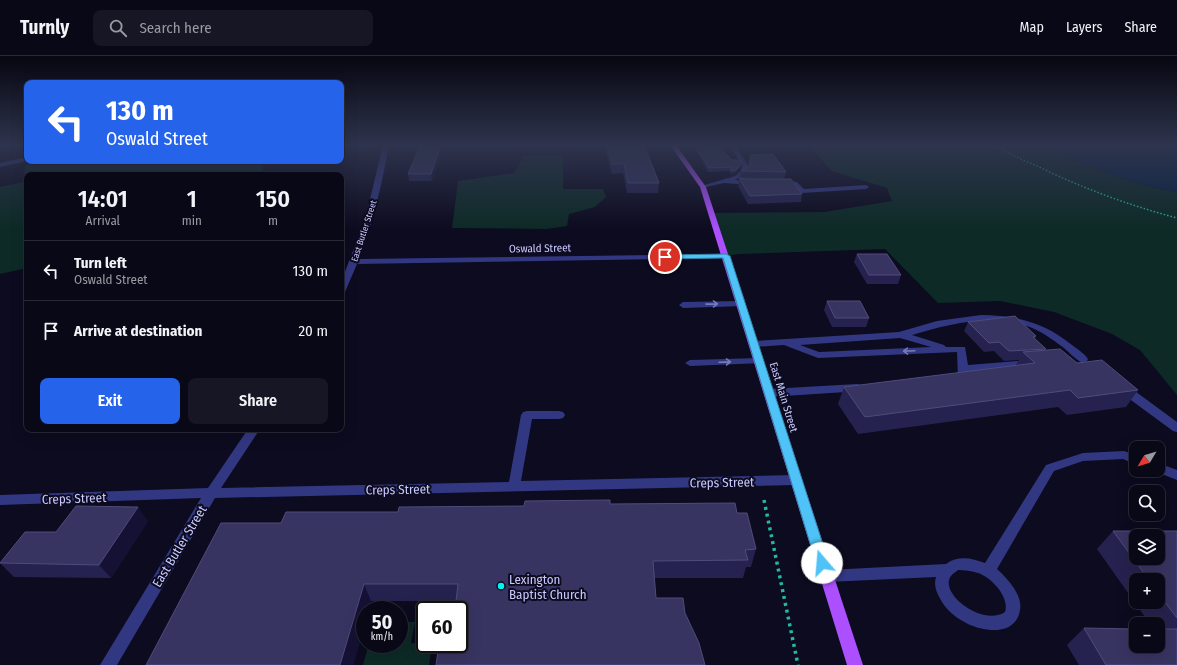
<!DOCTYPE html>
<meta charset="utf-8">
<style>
:root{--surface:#090817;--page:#171624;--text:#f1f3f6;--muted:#999aa1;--line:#292936;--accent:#2563eb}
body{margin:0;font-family:"Fira Sans Condensed",sans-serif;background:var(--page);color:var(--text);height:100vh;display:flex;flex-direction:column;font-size:15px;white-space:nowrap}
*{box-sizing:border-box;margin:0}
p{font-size:13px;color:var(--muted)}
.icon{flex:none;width:22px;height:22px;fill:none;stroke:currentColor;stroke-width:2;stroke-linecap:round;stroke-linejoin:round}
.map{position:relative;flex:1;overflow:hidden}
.sheet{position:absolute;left:24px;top:116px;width:320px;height:260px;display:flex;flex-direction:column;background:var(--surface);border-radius:8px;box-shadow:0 4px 16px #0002,0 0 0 1px var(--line)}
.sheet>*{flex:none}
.guide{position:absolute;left:24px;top:24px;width:320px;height:84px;border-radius:8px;box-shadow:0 4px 16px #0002,0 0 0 1px var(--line);background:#2563eb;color:#fff;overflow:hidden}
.needle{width:26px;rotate:232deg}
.buttons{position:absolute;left:1129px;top:385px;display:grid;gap:8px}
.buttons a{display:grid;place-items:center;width:36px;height:36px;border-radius:8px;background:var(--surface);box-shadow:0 4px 16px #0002,0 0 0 1px var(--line);font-size:20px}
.speed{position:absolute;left:356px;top:545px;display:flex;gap:8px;font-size:20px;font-weight:700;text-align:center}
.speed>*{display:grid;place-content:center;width:52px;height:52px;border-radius:50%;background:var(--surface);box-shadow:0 4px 16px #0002,0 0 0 1px var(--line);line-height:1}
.speed small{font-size:10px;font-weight:400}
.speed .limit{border:2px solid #111;border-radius:6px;background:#fff;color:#111}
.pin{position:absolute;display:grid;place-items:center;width:34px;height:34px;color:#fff;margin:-17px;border:2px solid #fff;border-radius:50%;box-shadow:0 1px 4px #0007}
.me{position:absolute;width:44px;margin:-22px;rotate:342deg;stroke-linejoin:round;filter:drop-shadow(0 0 3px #0008)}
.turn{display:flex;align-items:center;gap:14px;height:84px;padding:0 16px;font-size:18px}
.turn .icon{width:52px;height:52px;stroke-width:2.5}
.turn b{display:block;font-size:28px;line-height:34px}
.eta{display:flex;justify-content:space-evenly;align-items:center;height:68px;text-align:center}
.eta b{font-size:24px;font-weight:600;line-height:28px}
.action{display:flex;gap:8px;margin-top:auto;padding:8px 16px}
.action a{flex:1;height:46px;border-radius:8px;background:var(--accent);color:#fff;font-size:16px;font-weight:600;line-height:46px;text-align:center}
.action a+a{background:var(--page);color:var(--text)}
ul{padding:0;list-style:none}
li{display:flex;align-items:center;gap:12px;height:60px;padding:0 16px;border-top:1px solid var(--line)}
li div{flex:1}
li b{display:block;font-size:15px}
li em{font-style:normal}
header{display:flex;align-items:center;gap:24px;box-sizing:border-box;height:56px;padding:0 20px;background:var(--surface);border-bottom:1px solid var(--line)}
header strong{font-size:19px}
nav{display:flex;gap:22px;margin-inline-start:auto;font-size:14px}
.search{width:280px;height:36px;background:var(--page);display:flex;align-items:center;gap:10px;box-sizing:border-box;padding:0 14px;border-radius:8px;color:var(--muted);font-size:15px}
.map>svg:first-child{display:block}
.green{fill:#0d2a26}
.water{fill:#072242}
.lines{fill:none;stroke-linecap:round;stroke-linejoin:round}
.path-far1{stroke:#24b8a0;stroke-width:1.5;stroke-dasharray:1.5 2;stroke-linecap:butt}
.path{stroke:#24b8a0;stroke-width:3.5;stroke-dasharray:3 4;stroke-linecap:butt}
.minor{fill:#323782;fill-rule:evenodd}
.major{fill:#ac50ff;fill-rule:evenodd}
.wall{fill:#26224f;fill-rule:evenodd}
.shaded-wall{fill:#141134}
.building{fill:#383462;stroke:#4f4b7b;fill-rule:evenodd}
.oneway{stroke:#7679ba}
.route{fill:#4fc3f7;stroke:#337fa1}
.poi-dot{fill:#00f4f4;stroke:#0c0b1f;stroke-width:1.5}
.labels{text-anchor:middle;stroke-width:4;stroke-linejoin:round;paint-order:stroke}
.far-street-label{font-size:9px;fill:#cac9ff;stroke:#0c0b1f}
.street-label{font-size:11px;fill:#cac9ff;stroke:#0c0b1f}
.near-street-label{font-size:13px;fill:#cac9ff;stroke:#0c0b1f}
.near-poi-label{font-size:13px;fill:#cac9ff;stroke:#0c0b1f;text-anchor:start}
</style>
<header>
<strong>Turnly</strong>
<div class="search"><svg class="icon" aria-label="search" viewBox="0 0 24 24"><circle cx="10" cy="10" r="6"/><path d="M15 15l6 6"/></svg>Search here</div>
<nav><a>Map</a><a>Layers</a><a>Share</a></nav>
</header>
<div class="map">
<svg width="1177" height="609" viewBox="0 0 1177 609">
<rect width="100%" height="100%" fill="#0c0b1f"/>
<g class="green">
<path d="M808 89H1047C1087 111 1132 129 1177 136V339L1140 294 1112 278 1054 256 1000 245 938 247 885 193 739 198 726 200 711 157 824 156 892 145 887 132 832 115Z"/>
<path d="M524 100H563V133H603L606 141 595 151 569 158 567 170 547 173 452 172 458 125 514 117Z"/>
<path d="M45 105H264L262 119H27V212L0 218V131L24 126 25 109Z"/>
<path d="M399 566H415L411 587 432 588 429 609H363L369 588H399Z"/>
</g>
<path class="water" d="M1047 89H1177V136C1132 129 1087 111 1047 89Z"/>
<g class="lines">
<path class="path-far1" d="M996 89C1008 98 1023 104 1037 110 1082 132 1128 149 1177 162"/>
<path class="path" d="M764 444 798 609"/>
<g class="minor">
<path d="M383 89H389C382 128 373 167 359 203L726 198 730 200 726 202 357 208 345 236 341 239V226L365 164Z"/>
<path d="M729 89H735L748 109 746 117 735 124 751 125 754 127 751 129 724 127 701 132V130L735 120 741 115 742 109Z"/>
<path d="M27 101V105L0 111V107Z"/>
<path d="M781 125 797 126 804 133 866 129 869 131 866 133 802 137 793 129 779 128 778 127Z"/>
<path d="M741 245 744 246 745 248 744 250 683 252 679 249 683 246Z"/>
<path d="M981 259C1016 259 1045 267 1072 289 1077 293 1084 297 1088 303L1087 305C1084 306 1083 307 1081 306 1075 303 1069 296 1064 292 1052 283 1041 275 1027 270 987 258 950 268 912 279L944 289 946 291H965L968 309 1030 304 1035 307 1030 310 968 316V325L967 327 960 329 955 326 958 323 957 296 818 302 784 289 754 291 749 288 754 285 899 276 937 265ZM900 282 931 291 819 296 800 289Z"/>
<path d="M759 302 764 305 763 307 690 310 685 307 690 304Z"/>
<path d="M857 328 861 329 862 332 861 335 769 341 765 340 764 337 765 334 769 333Z"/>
<path d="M1124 329 1128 330 1177 366V376L1173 375 1120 336 1119 333 1120 330Z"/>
<path d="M527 355H559L563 356 565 359 563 362 559 363H532L521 425 796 419 800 421 802 424 800 427 796 429 215 442 117 609H100L201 442 0 449V439L208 432 248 373H260L221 432 509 426 521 359 523 356Z"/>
<path d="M1124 395 1136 399V409L1123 403 1083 405 1054 415 997 513C1007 522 1023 539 1020 554 1016 580 985 576 968 568 958 563 950 557 944 549 938 540 933 531 936 521L827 526 822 524 820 520 822 516 827 514 946 508C958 499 972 502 985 507L1046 409 1083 397ZM958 514C965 514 972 515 978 517 991 521 1010 541 1005 556 983 571 938 537 951 520 952 518 956 516 958 514Z"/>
<path d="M1158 407 1177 414V424L1154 415 1153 414H1158Z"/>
</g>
<path class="major" d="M670 89H676L706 131 863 609H847L700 131Z"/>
</g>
<g class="wall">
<path d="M341 89 344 105 301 107 300 105H341Z"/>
<path d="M444 89 432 125H409L408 118 417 97Z"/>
<path d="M604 89H644L659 127 658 137H627L623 117 612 118Z"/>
<path d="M693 89H717L732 104 741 105 740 114 734 119H732L729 115 708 116Z"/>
<path d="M750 99 786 116 784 123 802 138 801 146 748 148 738 130 741 115 749 110V108L748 107Z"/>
<path d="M857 198 901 219 898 228H867L854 206Z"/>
<path d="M827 245 869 262 866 271H832L824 254Z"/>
<path d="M968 266 1036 280 1035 283 1046 293 1045 294 1077 307 1138 334 1126 351 1067 359 1058 351 858 378 838 348 844 331 1015 310 1019 304 1004 305 994 295 984 296 964 275Z"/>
<path d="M610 448 737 457 756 493 751 511H746L743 522H654L459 588 456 545H371L369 554H365V567L353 609H146L281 467 398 456 524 450Z"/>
<path d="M148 465 111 522 14 521 0 507 56 476Z"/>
<path d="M1113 475H1177V609H1079L1067 589 1084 572 1158 590V568H1150L1097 493ZM1136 524H1158V546H1136Z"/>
</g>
<g class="shaded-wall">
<path d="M346 89H350L344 105 342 98Z"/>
<path d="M441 89H444L432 125 431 118Z"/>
<path d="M740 110V114L734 119H732V115Z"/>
<path d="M138 451 148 465 111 522 99 509Z"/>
<path d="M364 528 371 545 369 554H365V567L353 609H340Z"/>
</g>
<g class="building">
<path d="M341 89H346L342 98H341Z"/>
<path d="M420 89H441L431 118H408L417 97Z"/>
<path d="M607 89H644L659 127H628L624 108H612Z"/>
<path d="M695 89H717L732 104H740L741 105 740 110 735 115H732L730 111 709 112Z"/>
<path d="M773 98 786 116 741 115 749 110 751 102 750 99Z"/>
<path d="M739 122 747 123H791L802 138 750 140Z"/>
<path d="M857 198H887L901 219H869Z"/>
<path d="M827 245H860L869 262H835Z"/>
<path d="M1015 260 1036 280 1033 281 1046 293 1009 295 999 286 989 287 968 266Z"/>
<path d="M1060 293 1077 307 1102 304 1138 334 1078 342 1070 334 865 361 844 331 1035 307 1023 296Z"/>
<path d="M610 444V448L735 447 737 457H747L756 493 745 494 748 504 653 505 656 542H683L685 557 699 587 705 609H436L439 588H459V554H455L458 528H364L340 609H146L221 467H281L286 456H398L399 451 524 450 525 445Z"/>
<path d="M76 450 138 451 99 509 0 507 25 476H56Z"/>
<path d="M1113 475H1177V562L1158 537V524H1149ZM1136 480H1158V502H1136Z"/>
<path d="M1084 572 1136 573V590H1158V573H1177V609H1106Z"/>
</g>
<defs><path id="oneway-shaft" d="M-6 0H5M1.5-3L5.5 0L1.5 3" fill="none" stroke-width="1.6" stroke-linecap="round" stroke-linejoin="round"/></defs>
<g class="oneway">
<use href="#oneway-shaft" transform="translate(712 248) rotate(-1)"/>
<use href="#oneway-shaft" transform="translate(909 295) rotate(178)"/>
<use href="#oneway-shaft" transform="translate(725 306) rotate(-2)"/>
</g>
<linearGradient id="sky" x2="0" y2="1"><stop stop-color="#070611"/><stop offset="0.51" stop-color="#2e344d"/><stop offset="1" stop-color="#2e344d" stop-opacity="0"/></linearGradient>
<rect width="1177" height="174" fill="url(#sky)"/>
<path class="route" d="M726 198 730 200 829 507 827 511 822 512 818 511 816 507 723 202 665 203 661 201 665 199Z"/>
<circle class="poi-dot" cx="501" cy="530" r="4"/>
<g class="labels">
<g class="far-street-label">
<text transform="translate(364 175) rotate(-72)" y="3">East Butler Street</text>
</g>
<g class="street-label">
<text transform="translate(540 192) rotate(-1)" y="4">Oswald Street</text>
<text transform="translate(784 341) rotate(73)" y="4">East Main Street</text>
</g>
<g class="near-street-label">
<text transform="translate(722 426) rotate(-1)" y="5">Creps Street</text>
<text transform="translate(398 433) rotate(-1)" y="5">Creps Street</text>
<text transform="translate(74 442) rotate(-2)" y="5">Creps Street</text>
<text transform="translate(179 490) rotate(-59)" y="5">East Butler Street</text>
</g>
<g class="near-poi-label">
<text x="509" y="528">Lexington<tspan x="509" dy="15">Baptist Church</tspan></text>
</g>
</g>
</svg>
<div class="buttons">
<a><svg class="needle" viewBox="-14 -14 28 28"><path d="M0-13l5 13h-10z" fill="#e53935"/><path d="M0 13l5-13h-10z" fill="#999aa1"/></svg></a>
<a><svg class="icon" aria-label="search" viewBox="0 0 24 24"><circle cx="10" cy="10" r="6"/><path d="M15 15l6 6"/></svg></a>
<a><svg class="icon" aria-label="layers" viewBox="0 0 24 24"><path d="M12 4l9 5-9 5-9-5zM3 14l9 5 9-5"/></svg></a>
<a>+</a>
<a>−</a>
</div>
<div class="speed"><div>50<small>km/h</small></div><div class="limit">60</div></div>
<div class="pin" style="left:665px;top:201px;background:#d93025"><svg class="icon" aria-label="arrive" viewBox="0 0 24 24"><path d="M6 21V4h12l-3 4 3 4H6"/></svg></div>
<svg class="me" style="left:822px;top:507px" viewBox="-20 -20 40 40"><circle r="19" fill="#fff"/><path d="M0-13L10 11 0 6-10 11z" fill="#4fc3f7"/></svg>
<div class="guide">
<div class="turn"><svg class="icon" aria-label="left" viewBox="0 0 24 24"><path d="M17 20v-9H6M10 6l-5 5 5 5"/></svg><div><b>130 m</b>Oswald Street</div></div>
</div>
<section class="sheet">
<div class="eta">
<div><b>14:01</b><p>Arrival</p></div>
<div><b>1</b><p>min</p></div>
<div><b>150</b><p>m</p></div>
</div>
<ul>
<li><svg class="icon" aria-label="left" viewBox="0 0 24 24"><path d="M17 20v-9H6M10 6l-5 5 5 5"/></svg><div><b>Turn left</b><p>Oswald Street</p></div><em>130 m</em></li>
<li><svg class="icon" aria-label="arrive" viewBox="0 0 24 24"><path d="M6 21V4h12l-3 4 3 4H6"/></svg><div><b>Arrive at destination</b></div><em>20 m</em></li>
</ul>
<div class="action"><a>Exit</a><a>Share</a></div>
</section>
</div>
